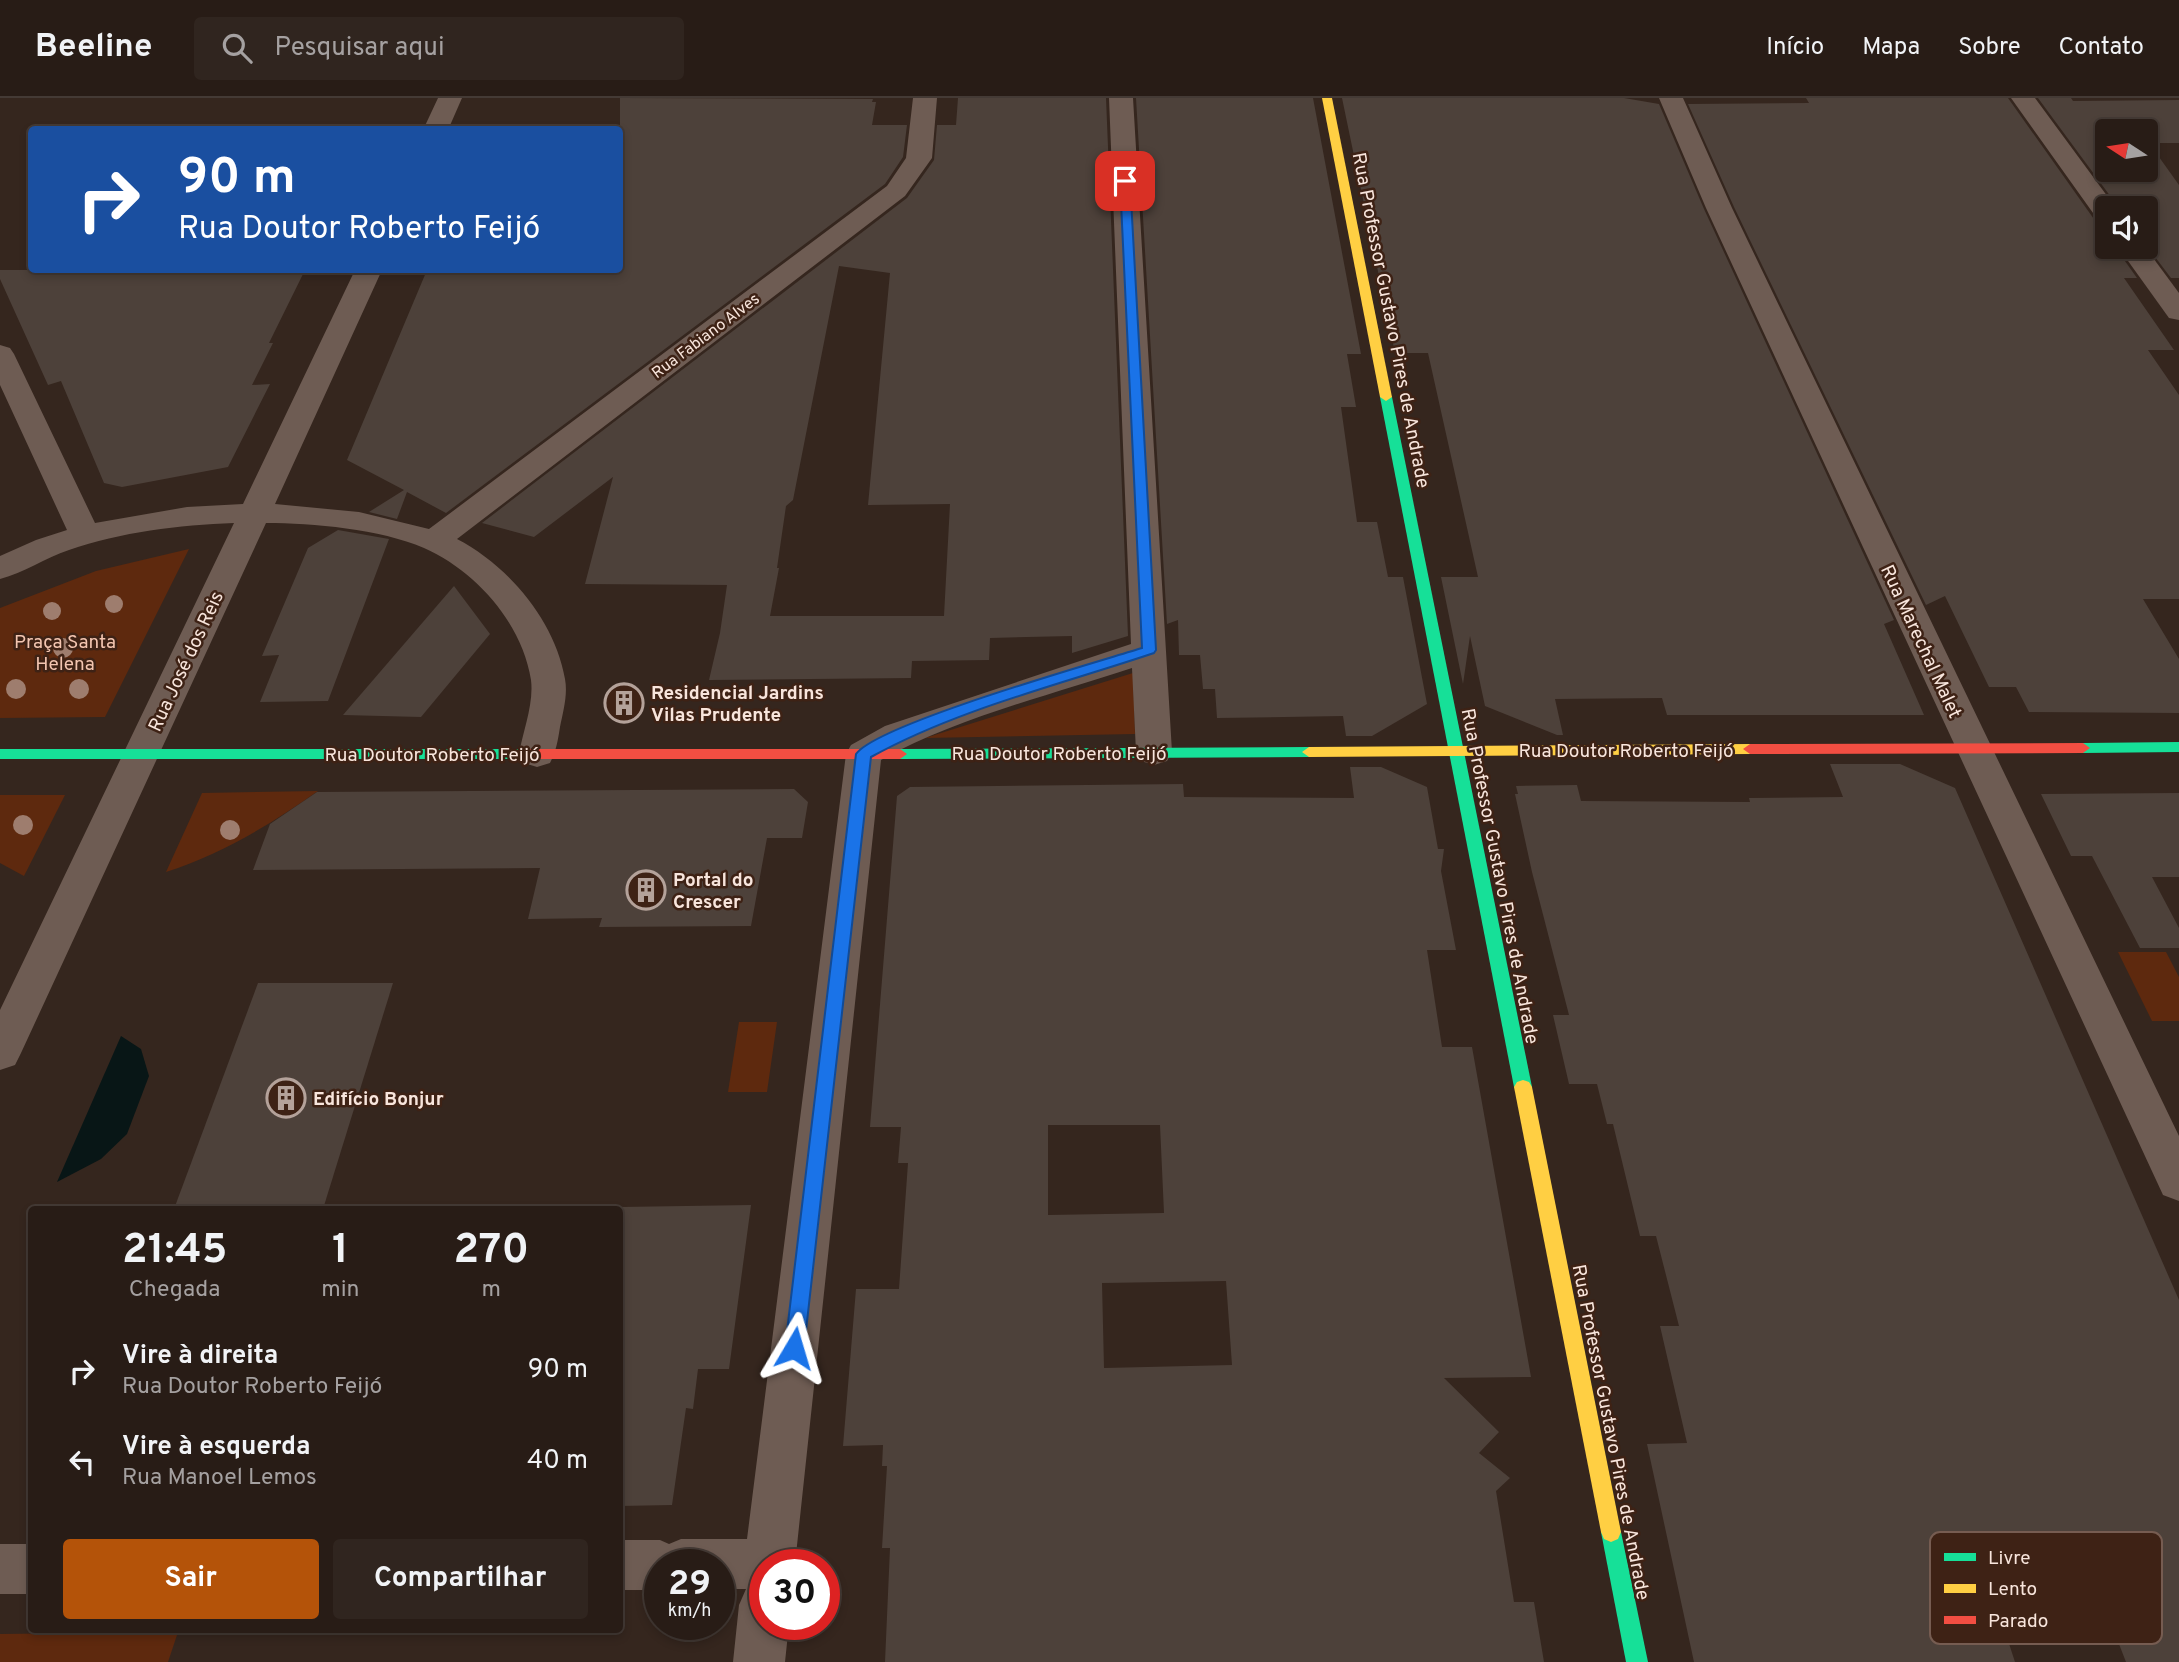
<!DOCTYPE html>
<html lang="pt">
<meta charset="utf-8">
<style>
:root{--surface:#281c16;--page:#30251f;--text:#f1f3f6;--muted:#a5a1a1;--line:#443a35;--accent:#b45309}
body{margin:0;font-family:Overpass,sans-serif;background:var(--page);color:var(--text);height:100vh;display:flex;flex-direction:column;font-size:26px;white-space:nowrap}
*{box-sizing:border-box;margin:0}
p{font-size:23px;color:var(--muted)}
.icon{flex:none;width:38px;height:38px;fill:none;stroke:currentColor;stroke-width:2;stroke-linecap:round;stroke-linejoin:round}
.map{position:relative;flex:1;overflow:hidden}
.details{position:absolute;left:28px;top:1108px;width:595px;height:427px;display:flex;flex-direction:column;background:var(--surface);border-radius:7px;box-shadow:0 4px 10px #0003,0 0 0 2px var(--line)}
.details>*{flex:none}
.top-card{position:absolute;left:28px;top:28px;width:595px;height:147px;border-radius:7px;box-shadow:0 4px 10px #0003,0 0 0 2px var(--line);background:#1a4fa0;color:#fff;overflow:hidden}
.needle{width:46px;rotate:282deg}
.fabs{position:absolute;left:2095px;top:21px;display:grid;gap:14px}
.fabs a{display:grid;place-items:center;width:63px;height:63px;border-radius:7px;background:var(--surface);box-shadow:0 4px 10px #0003,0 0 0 2px var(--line);font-size:35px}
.speed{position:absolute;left:644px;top:1451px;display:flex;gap:14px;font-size:35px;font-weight:700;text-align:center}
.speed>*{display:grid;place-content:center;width:91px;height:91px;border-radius:50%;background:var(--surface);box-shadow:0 4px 10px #0003,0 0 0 2px var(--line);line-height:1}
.speed small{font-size:18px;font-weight:400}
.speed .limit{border:10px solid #d22;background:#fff;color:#111}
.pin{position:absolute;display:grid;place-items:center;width:60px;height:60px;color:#fff;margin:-30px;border-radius:14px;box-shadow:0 4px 10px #0006}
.me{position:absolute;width:77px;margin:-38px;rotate:7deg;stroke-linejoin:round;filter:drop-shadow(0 0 5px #0008)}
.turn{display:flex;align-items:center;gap:24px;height:147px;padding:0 35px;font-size:32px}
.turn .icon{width:91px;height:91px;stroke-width:2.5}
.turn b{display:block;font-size:49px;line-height:60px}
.eta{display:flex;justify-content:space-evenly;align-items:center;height:119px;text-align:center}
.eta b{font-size:42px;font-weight:700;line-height:49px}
.primary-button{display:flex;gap:14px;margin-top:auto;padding:14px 35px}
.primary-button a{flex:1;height:80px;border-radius:7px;background:var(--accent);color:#fff;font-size:28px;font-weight:700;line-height:80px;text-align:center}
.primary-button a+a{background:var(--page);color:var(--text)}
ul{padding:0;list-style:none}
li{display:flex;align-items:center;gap:21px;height:91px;padding:0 35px}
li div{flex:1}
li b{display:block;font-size:26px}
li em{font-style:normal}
header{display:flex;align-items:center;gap:42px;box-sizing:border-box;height:98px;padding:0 35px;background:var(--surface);border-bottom:2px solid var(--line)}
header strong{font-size:33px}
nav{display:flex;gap:38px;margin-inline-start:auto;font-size:24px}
.search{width:490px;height:63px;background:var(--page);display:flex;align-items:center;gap:18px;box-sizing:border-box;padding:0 24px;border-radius:7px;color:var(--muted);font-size:26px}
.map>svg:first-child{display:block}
.green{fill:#5e290e}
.water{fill:#081616}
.building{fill:#4d413a;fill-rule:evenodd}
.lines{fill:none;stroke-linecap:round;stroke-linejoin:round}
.street{fill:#6e5c53;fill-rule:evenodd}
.fast{fill:#16e098;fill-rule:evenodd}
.slow{fill:#ffcf43;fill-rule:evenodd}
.jam{fill:#f24e42;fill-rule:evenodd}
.tree{fill:#9e7d6e}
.route{fill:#1a73e8;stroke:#114b97;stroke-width:2}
.labels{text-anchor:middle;stroke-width:5;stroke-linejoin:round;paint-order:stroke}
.far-street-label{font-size:16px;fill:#f8e5dc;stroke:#3e2215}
.street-label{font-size:19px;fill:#f8e5dc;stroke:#3e2215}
.park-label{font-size:19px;fill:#f3c5b0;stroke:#3e2215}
.poi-label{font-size:19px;font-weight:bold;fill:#f8e5dc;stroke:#3e2215;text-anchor:start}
.key{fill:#3e2215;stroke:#765c51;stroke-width:2}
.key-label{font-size:19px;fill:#f8e5dc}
</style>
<header>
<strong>Beeline</strong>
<div class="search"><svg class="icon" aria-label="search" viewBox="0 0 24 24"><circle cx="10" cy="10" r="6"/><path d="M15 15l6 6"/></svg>Pesquisar aqui</div>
<nav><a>Início</a><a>Mapa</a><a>Sobre</a><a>Contato</a></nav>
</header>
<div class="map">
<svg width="2179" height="1564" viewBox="0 0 2179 1564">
<rect width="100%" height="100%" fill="#35261e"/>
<g class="green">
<path d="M189 451 105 619 0 620V510L96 473Z"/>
<path d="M1133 575 1135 636 925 640Z"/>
<path d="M318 693C270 727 223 755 166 774L202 695Z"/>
<path d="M0 697H65L24 778 0 765Z"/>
<path d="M2118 854H2166L2179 879V923H2152Z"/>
<path d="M739 924H777L767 994H728Z"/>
<path d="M178 1534 168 1564H0V1536Z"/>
</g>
<path class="water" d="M121 938 141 951 149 978 127 1036 101 1061 57 1084Z"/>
<g class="building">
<path d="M620 0 873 1 872 4H876L872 27H907L903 59 885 86 446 415 407 394 397 421 369 414 404 392 347 362 427 172H620Z"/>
<path d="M958 0H1106L1128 538 1072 555V538L990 540 989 562 912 563 911 580 709 582 720 535 727 487 585 486 613 379 534 439 482 425 907 100 934 62 937 27H956ZM839 168 890 175 868 407 950 406 944 518H770L779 470H777L786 408 793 402Z"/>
<path d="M1136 0H1313L1361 256H1347L1356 309H1341L1357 424H1377L1388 479H1403L1427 606 1372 638H1346L1343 618 1217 620 1215 591H1203L1200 557H1179L1178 522 1167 526Z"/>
<path d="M1342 0H1624L1659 6 1704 111 1894 522 1884 526 1924 617H1667L1662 600 1555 601 1563 637H1557L1485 608 1470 538 1463 586 1441 479H1478L1428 255H1395Z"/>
<path d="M1806 0H2008L2096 124 2107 126V149H2115L2137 180H2124L2174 252H2148L2179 297V501H2143L2179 561V615L2029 614 2016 589H1989L1945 498 1926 507 1734 109 1688 6 1809 5Z"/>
<path d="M2038 0H2071L2073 3 2179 2V45H2149L2179 87V180H2171L2146 147V110H2119ZM2107 33H2146V72H2107Z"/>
<path d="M0 172H305L269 245H273L252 287 270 286 228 369 122 389 104 385 61 283 48 287 0 181Z"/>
<path d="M338 432 389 441 328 603 260 604 279 557 262 558 308 450Z"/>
<path d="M454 488 490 536 421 619 343 617Z"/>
<path d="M1830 666H1900L1955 690 2179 1202V1564H2126L2103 1505 1996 1506 2015 1564H1694L1647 1346 1687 1345 1660 1228H1679L1656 1138H1640L1613 1026H1607L1597 986H1569L1553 917H1569L1532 774 1515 696H1518L1516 688 1577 687 1581 703 1750 704 1749 700 1843 699Z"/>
<path d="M1350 669H1381L1427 689 1438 751H1444L1441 773 1456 852H1427L1442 949H1472L1531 1279 1444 1280 1499 1334 1479 1355 1510 1380 1496 1393 1514 1504H1534L1544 1564H885L890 1450H882L887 1368H882L883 1347 843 1348 856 1191H899L908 1065H898L901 1029H870L897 698 910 689 1183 686 1184 699 1354 700ZM1048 1027H1160L1164 1115 1048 1117ZM1226 1183 1232 1267 1104 1270 1102 1185Z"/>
<path d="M794 691 808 704 802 740H767L751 828 599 829 602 820 528 821 540 770 253 772 270 726 317 694Z"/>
<path d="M2179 695V779H2152L2179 830V850H2140L2092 758H2071L2041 696Z"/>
<path d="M258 885H393L323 1111H174Z"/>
<path d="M751 1107 729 1271H698L693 1311 686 1310 672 1407 620 1408V1109Z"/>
</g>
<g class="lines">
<g class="street">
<path d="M438 0H462L448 32H423Z"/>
<path d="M913 0H937L932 60 905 98 457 441C509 468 555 523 565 581 568 597 563 614 560 629 558 642 556 654 550 665L537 669 524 665 519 656C523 633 534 606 531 582 522 525 476 473 424 450 380 431 313 425 266 425L21 955 15 967 0 972V912L234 425C179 427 121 434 69 452 45 460 24 475 0 481V458L36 442 67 432 0 287V247L10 250 14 256 95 425 187 409 243 406 355 172H382L275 406 359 414 429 431 887 88 906 60Z"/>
<path d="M1109 0H1133L1172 654 1167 663 1154 667 1141 663 1136 654 1132 570C1051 597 956 620 881 662L795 1466H765V1526H789L785 1564H733L739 1507 746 1491H719V1466H660V1492H620V1442H660L669 1446 681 1441H747L846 656 851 647 885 628 1131 546Z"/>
<path d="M1659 0H1683L1732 110 2179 1038V1103L2163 1097 2157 1084 1706 110Z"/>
<path d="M2011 0H2035L2116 110H2107V124L2098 122Z"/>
<path d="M2118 149H2145L2179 195V222L2169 220Z"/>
<rect x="0" y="1446" width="32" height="50"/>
</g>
<g class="fast">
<path d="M1386 295 1392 299 1532 989 1529 994 1523 996 1517 994 1514 989 1380 299Z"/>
<path d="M2179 644V654L2083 655 2076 650 2083 645Z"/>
<path d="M1309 649 1316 654 1309 659 900 661 893 656 900 651Z"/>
<path d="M0 651H526L533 656 526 661H0Z"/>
<path d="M1611 1424 1618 1427 1621 1434 1648 1564H1626L1601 1434 1604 1427Z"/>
</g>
<g class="slow">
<path d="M1322 0H1332L1392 299 1386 303 1380 299Z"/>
<path d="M1750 646 1757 651 1750 656 1309 659 1302 654 1309 649Z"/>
<path d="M1523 982 1529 984 1532 989 1621 1434 1618 1441 1611 1444 1604 1441 1601 1434 1514 989 1517 984Z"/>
</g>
<g class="jam">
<path d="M2083 645 2090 650 2083 655 1750 656 1743 651 1750 646Z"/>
<path d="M526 651H900L907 656 900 661H526L519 656Z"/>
</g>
</g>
<g class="tree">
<circle cx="114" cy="506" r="9"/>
<circle cx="52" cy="513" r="9"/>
<circle cx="63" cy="550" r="10"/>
<circle cx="16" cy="591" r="10"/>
<circle cx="79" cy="591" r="10"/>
<circle cx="23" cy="727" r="10"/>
<circle cx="230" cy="732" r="10"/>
</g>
<path class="route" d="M1125 80 1130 83 1156 552 1154 555C1059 587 958 611 871 659L804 1250 801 1256 794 1259 787 1256 785 1250 856 656C878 626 1094 565 1142 550L1120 83Z"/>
<defs>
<g id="building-ring" transform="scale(2.0125)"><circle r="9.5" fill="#3e2215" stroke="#b4a29a" stroke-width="1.5"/><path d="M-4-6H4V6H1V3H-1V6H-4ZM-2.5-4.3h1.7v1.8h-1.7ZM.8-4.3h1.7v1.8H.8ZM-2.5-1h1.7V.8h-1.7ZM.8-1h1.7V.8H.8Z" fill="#b4a29a"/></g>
</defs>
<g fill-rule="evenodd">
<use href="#building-ring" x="624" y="605"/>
<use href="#building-ring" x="646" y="792"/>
<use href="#building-ring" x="286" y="1000"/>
</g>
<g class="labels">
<g class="far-street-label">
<text transform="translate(705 237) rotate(-37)" y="6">Rua Fabiano Alves</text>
</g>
<g class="street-label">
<text transform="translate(1392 222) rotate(79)" y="7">Rua Professor Gustavo Pires de Andrade</text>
<text transform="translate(1922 543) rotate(65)" y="7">Rua Marechal Malet</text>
<text transform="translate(185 563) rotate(-65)" y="7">Rua José dos Reis</text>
<text x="1626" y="659">Rua Doutor Roberto Feijó</text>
<text x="1059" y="662">Rua Doutor Roberto Feijó</text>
<text x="432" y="663">Rua Doutor Roberto Feijó</text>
<text transform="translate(1501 778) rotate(79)" y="7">Rua Professor Gustavo Pires de Andrade</text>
<text transform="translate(1612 1334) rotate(79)" y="7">Rua Professor Gustavo Pires de Andrade</text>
</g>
<g class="park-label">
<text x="65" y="550">Praça Santa<tspan x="65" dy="22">Helena</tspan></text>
</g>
<g class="poi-label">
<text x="651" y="601">Residencial Jardins<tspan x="651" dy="22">Vilas Prudente</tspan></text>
<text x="673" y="788">Portal do<tspan x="673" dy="22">Crescer</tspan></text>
<text x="313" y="1007">Edifício Bonjur</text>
</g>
</g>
<rect x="1930" y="1434" width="232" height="112" rx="10" class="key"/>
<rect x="1944" y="1455" width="32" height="8" fill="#16e098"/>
<rect x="1944" y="1486" width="32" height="9" fill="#ffcf43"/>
<rect x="1944" y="1518" width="32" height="8" fill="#f24e42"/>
<g class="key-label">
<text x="1988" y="1466">Livre</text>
<text x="1988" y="1497">Lento</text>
<text x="1988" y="1529">Parado</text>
</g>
</svg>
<div class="fabs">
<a><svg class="needle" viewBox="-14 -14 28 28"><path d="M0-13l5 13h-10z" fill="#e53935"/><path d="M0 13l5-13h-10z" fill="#a5a1a1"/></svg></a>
<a><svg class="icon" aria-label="sound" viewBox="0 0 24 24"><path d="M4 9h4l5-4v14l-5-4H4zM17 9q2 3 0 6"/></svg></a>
</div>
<div class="speed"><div>29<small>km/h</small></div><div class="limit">30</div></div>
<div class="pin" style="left:1125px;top:83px;background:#d93025"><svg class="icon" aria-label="arrive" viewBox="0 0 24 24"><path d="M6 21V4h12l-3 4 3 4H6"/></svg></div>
<svg class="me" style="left:794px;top:1250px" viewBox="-20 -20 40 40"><path d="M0-17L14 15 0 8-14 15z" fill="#1a73e8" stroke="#fff" stroke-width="4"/></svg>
<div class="top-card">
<div class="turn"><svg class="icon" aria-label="right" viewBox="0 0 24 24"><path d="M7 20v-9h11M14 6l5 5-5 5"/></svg><div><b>90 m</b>Rua Doutor Roberto Feijó</div></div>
</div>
<section class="details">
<div class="eta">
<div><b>21:45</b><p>Chegada</p></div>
<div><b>1</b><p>min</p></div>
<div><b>270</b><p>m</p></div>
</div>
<ul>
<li><svg class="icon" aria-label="right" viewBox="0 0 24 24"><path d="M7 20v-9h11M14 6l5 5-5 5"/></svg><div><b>Vire à direita</b><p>Rua Doutor Roberto Feijó</p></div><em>90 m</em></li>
<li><svg class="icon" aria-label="left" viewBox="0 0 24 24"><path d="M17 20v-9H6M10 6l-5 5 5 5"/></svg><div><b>Vire à esquerda</b><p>Rua Manoel Lemos</p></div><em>40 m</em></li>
</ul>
<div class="primary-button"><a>Sair</a><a>Compartilhar</a></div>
</section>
</div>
